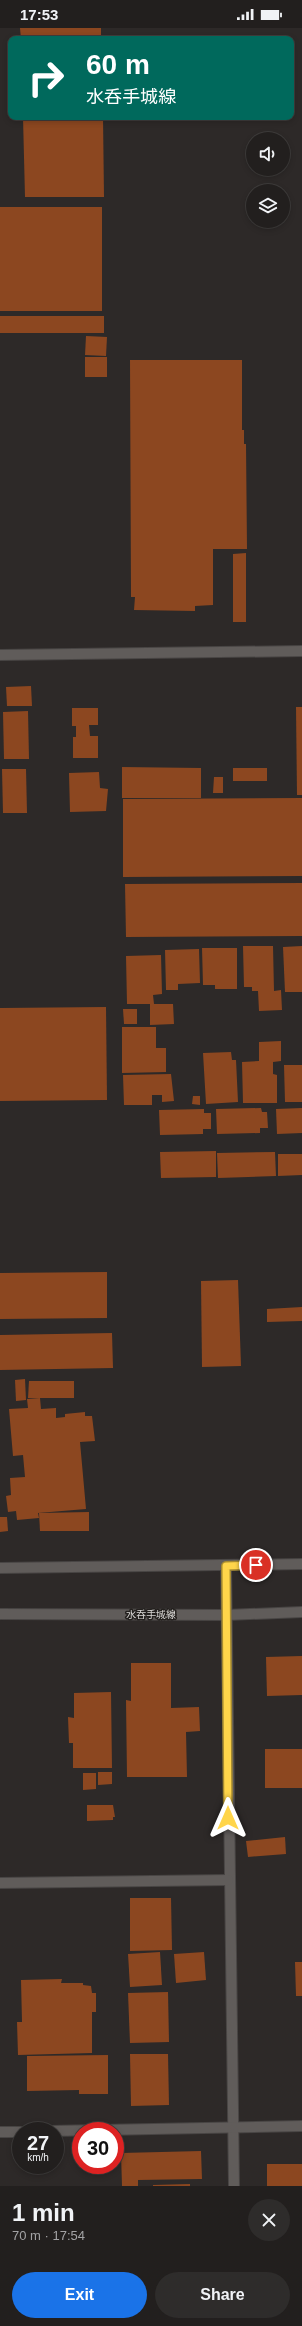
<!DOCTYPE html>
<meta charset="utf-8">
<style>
:root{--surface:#221f1e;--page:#2e2c2b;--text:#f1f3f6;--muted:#a2a2a4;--line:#3f3d3c;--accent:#1a73e8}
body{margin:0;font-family:Arial,"Noto Sans JP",sans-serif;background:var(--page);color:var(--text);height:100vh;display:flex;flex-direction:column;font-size:15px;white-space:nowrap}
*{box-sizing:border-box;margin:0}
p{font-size:13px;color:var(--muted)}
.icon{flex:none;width:22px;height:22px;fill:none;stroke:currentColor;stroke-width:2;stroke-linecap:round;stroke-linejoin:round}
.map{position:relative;height:2158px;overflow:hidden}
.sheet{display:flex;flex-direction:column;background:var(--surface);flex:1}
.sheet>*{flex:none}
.banner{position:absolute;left:8px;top:8px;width:286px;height:84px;border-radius:8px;box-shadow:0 2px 6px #0003,0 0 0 1px var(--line);background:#00695c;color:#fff;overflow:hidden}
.controls{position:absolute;left:246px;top:104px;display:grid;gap:8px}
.controls a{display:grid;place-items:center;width:44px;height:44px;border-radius:50%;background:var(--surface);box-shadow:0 2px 6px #0003,0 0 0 1px var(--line);font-size:20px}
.speed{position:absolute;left:12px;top:2094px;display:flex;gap:8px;font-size:20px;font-weight:700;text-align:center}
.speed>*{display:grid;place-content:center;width:52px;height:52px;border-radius:50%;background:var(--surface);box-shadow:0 2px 6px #0003,0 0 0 1px var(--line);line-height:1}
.speed small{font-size:10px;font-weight:400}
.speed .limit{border:6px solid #d22;background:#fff;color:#111}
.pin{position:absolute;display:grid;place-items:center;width:34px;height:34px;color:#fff;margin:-17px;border:2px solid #fff;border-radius:50%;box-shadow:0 1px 4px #0007}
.me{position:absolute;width:44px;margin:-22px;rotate:0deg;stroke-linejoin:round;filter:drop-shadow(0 0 3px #0008)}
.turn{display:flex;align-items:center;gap:14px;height:84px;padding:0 12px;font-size:18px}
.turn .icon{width:52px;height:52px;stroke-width:2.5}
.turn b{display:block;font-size:28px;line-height:34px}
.round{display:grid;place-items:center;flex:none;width:42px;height:42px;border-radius:21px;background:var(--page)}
.overview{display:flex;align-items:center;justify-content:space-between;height:68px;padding:0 12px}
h1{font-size:24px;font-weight:700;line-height:30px}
.primary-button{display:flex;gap:8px;margin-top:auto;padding:8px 12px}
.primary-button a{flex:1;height:46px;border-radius:24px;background:var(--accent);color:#fff;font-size:16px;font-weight:700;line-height:46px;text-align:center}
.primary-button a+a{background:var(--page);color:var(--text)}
.status{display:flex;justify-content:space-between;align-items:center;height:28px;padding:0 20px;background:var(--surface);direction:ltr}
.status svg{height:11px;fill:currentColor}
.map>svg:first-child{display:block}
.building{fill:#8c4720}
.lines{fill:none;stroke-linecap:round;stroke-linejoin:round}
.street-casing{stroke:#484544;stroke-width:12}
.secondary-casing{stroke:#484544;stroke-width:12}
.street{stroke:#605c5a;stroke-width:10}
.secondary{stroke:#605c5a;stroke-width:10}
.route-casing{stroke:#a68a30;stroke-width:10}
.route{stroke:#ffd54a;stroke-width:7}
.labels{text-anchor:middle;stroke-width:3;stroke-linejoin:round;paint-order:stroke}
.street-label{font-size:10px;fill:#d9d7d5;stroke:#23201e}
</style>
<div class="status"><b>17:53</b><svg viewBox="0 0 49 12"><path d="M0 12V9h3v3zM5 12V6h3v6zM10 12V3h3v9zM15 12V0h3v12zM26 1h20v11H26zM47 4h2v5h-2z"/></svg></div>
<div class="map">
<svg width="302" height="2158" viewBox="0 0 302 2158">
<rect width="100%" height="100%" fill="#2d2928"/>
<g class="building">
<path d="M20 0H101V11H21Z"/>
<path d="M23 89H103L104 169H25Z"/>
<rect x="0" y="179" width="102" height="104"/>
<rect x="0" y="288" width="104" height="17"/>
<path d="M86 308 107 309 106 328 85 327Z"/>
<rect x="85" y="329" width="22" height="20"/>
<path d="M130 332H242V402H244V416H246L247 521H213V577L195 578V583L134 582 135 569H131Z"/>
<path d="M246 525V594H233V526Z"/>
<path d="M31 658 32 678H7L6 659Z"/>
<path d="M296 679H302V767H297Z"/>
<path d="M72 680H98V697H89L90 708H98V730H73V709H76V698H72Z"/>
<path d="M28 683 29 731H4L3 684Z"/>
<path d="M122 739 201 740V770H122Z"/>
<rect x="233" y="740" width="34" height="13"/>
<path d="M2 741H26L27 785H3Z"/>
<path d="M99 744 100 760 108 761 106 783 70 784 69 745Z"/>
<path d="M214 749H223V765H213Z"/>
<path d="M302 770V848L123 849V771Z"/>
<path d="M302 855V908L126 909 125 856Z"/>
<path d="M243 918H273L274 963 281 962 282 982 259 983 258 963H252V959H244Z"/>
<path d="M302 918V964H285L283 919Z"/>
<path d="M202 920H237V961H215V957H203Z"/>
<path d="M199 921 200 955 178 956V962H166L165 922Z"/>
<path d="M161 927 162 966 153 967 154 976H173L174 996 150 997V976H127L126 928Z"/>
<path d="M106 979 107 1072 0 1073V980Z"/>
<path d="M123 981H137V996H124Z"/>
<path d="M122 999H156V1020H166V1044L122 1045Z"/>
<path d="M281 1013V1033L273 1034V1046L277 1047V1075H243L242 1034 259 1033V1014Z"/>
<path d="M231 1024 232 1032H236L238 1074 206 1076 203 1025Z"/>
<path d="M284 1037H302V1074H285Z"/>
<path d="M171 1046 174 1073 162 1074V1067H152V1077H124L123 1047Z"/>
<path d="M193 1068H200V1077L192 1076Z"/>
<path d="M261 1080 262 1084H267L268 1100H260V1105L217 1106 216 1081Z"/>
<path d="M302 1080V1105L277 1106 276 1081Z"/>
<path d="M204 1081V1085H211V1101H203V1106L160 1107 159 1082Z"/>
<path d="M216 1123V1149L161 1150 160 1124Z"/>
<path d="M275 1124 276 1148 218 1150 217 1125Z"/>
<path d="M278 1126H302V1147L278 1148Z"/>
<path d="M107 1244V1290L0 1291V1245Z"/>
<path d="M238 1252 241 1338 202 1339 201 1253Z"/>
<path d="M302 1279V1293L267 1294V1281Z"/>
<path d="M112 1305 113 1340 0 1342V1307Z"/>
<path d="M25 1351 26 1372 16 1373 15 1352Z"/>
<path d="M29 1353H74V1370H28Z"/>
<path d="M40 1370 41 1381 56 1380V1390L65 1389V1386L85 1384V1388H92L95 1413 80 1414 86 1481 38 1485 39 1490 17 1492 16 1483 8 1484 6 1468 11 1467 10 1450 25 1449 23 1427 13 1428 9 1381 28 1380 27 1371Z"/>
<path d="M89 1484V1503H40L39 1485Z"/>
<path d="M0 1489H7L8 1503 0 1504Z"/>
<path d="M302 1628V1667L267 1668 266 1629Z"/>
<path d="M131 1635H171V1680L199 1679 200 1703 186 1704 187 1749H127L126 1672 131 1673Z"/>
<path d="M111 1664 112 1740H73V1715H69L68 1689 74 1690V1665Z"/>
<rect x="265" y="1721" width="37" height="39"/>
<path d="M98 1744H112V1756L98 1757Z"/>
<path d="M83 1745H96V1761L83 1762Z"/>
<path d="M87 1777H113L115 1789H113V1792L87 1793Z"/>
<path d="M285 1809 286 1826 248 1829 246 1813Z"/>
<path d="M130 1870H171L172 1922 130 1923Z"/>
<path d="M160 1924 162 1957 130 1959 128 1926Z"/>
<path d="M204 1924 206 1952 176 1955 174 1926Z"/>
<path d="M295 1934H302V1968H296Z"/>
<path d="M62 1951 61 1955H83V1957L91 1958 92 1965H96V1984H92V2025L18 2027 17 1994H22L21 1952Z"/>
<path d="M168 1964 169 2014 130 2015 128 1965Z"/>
<path d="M130 2026H168L169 2077 131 2078Z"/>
<path d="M108 2027V2066H79V2062L27 2063V2028Z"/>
<path d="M201 2123 202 2151 138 2152V2158H122L121 2125Z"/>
<rect x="267" y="2136" width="35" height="22"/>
<path d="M190 2156V2158H153V2157Z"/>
</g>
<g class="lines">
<g class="street-casing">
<g id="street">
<path d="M226 1537 234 2158"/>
<path d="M0 1855 228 1852"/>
<path d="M50 2103 302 2098"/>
<path d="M0 2104H21"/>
</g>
</g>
<g class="secondary-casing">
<g id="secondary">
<path d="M0 627 302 623"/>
<path d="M0 1540 302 1536"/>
<path d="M0 1586 226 1587 302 1584"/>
</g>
</g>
<use href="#street" class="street"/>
<use href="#secondary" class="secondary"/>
</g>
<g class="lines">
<g class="route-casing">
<path id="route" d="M228 1790 226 1538 256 1537"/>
</g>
<use href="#route" class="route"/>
</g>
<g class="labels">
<g class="street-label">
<text x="151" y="1590">水呑手城線</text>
</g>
</g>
</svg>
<div class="controls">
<a><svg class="icon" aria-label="sound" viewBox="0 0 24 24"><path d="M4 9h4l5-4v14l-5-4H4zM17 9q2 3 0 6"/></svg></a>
<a><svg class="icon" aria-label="layers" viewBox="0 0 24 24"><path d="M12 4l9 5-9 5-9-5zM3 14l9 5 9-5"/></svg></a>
</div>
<div class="speed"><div>27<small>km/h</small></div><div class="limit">30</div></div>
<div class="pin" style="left:256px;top:1537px;background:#d93025"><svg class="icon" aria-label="arrive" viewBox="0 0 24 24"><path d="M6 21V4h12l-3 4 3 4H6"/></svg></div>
<svg class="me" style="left:228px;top:1790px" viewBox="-20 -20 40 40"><path d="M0-17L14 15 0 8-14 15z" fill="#ffd54a" stroke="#fff" stroke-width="4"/></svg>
<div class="banner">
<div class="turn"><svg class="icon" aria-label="right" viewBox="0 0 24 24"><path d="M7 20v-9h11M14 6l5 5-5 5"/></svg><div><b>60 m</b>水呑手城線</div></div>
</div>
</div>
<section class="sheet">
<div class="overview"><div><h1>1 min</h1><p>70 m · 17:54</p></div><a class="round"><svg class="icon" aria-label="close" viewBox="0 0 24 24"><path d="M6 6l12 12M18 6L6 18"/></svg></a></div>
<div class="primary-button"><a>Exit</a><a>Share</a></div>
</section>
